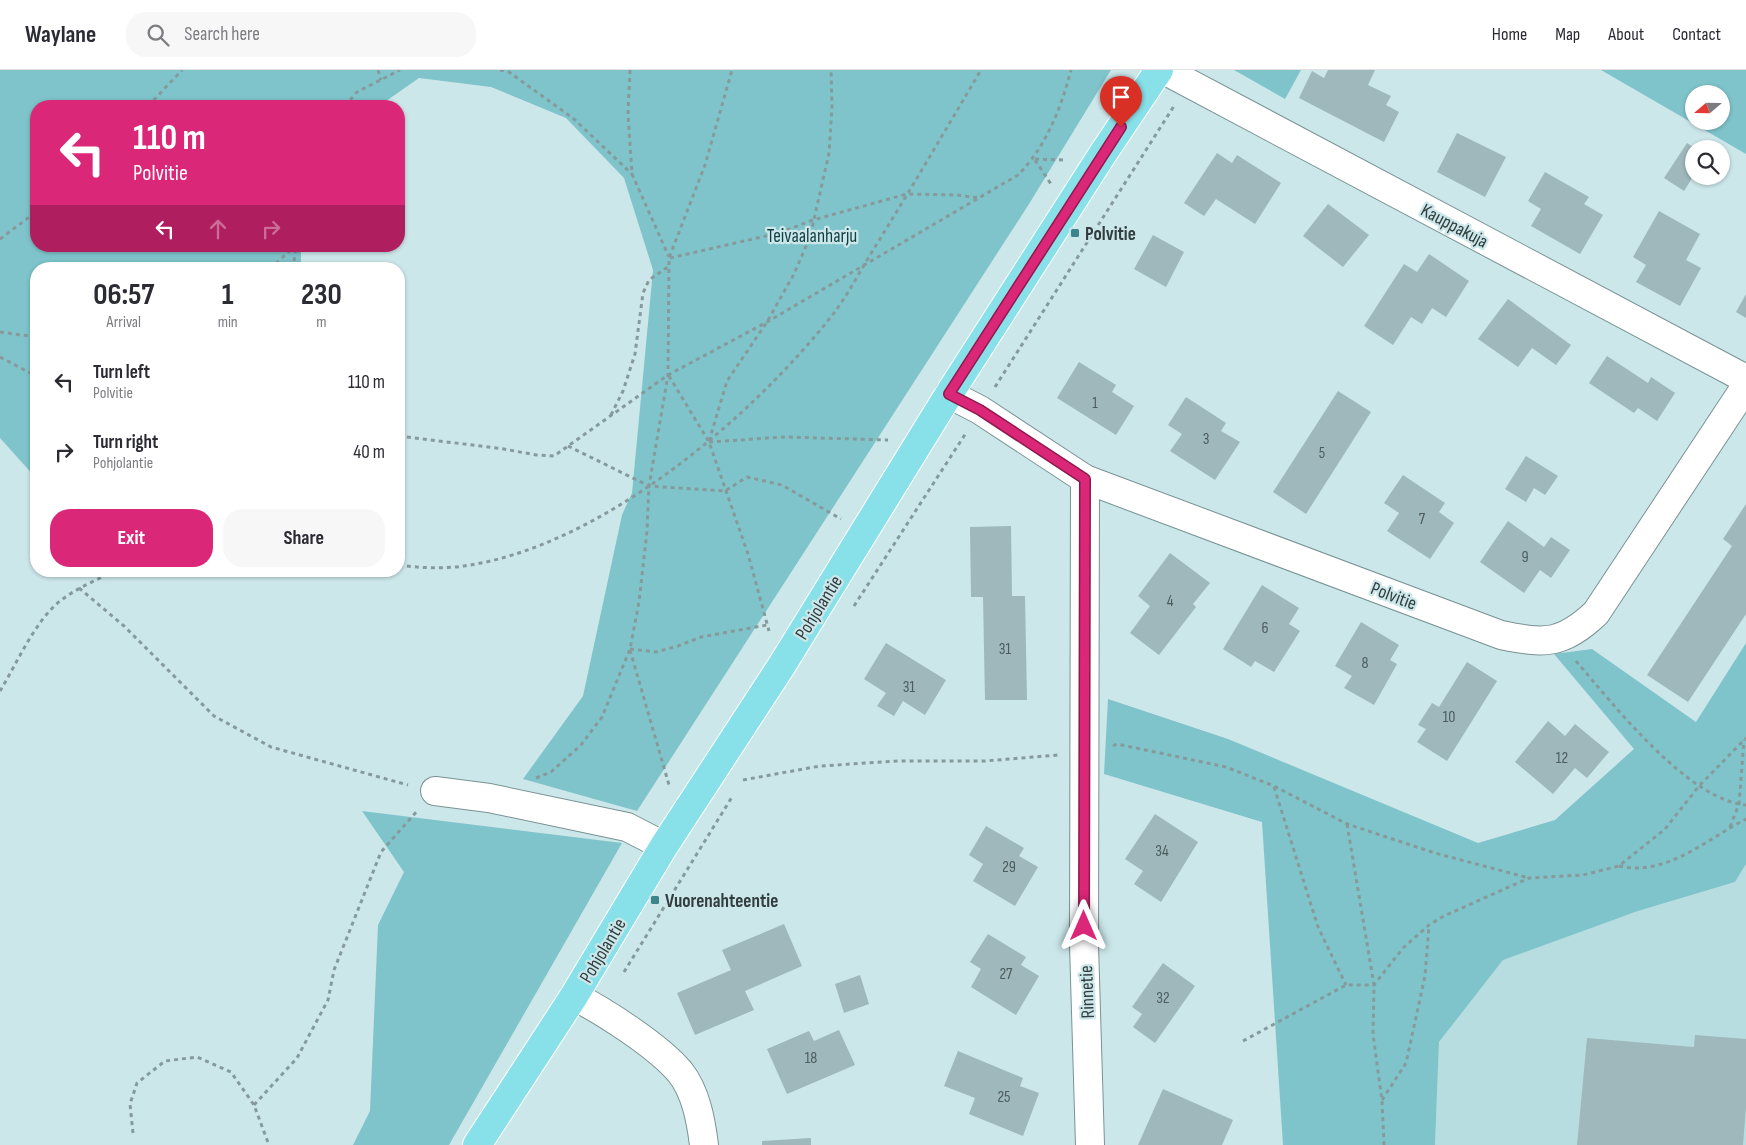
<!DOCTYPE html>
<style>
:root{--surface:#fff;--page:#f7f7f7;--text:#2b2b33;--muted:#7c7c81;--line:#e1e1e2;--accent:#db2777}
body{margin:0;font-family:"Sofia Sans Condensed",sans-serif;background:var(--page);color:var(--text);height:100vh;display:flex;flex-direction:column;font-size:19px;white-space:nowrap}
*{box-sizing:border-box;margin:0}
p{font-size:16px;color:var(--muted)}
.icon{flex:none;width:28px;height:28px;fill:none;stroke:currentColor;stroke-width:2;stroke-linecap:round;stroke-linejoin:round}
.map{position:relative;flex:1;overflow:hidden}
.panel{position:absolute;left:30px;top:192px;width:375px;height:315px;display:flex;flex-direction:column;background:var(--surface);border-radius:20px;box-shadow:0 1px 4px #0004}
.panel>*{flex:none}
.guide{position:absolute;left:30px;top:30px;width:375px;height:152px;border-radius:20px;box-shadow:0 1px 4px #0004;background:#db2777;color:#fff;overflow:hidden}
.needle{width:32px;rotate:250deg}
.tools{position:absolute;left:1685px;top:15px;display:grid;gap:10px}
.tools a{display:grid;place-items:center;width:45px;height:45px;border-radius:50%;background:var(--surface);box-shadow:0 1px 4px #0004;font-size:25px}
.pin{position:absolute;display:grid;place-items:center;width:42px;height:42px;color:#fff;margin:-51px -21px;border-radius:50% 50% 50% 0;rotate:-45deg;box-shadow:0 0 5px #0007}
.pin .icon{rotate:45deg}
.me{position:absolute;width:55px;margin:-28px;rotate:0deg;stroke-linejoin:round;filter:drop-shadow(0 0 4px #0008)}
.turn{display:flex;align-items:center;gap:18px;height:105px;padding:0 20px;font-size:22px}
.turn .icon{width:65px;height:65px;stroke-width:2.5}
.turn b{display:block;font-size:35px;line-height:42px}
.lanes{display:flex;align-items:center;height:48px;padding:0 20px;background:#0003;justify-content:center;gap:25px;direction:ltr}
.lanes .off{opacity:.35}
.eta{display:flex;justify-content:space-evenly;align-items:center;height:85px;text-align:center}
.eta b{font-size:30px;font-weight:700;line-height:35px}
.primary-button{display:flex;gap:10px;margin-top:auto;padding:10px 20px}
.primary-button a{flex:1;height:58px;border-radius:20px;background:var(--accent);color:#fff;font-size:20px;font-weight:700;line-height:58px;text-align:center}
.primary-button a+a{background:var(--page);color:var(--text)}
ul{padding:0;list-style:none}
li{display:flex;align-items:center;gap:15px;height:70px;padding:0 20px}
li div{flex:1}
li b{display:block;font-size:19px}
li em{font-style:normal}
header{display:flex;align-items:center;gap:30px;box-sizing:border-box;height:70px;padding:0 25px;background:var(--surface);border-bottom:1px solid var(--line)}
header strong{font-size:24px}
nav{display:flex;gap:28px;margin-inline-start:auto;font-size:18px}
.search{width:350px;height:45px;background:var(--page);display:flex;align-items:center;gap:12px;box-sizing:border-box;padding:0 18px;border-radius:20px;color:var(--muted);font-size:19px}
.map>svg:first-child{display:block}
.built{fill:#b8dde0}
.green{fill:#7fc4cb;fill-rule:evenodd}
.building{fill:#9eb8bb}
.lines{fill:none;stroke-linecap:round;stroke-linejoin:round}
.minor-casing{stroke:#799294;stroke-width:30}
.major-casing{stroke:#fff;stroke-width:30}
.path{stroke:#869a9c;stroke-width:3;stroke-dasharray:4 4;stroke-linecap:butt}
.minor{stroke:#fff;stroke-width:28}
.major{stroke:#88e0e8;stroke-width:28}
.route-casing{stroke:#8e194d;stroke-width:12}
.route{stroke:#db2777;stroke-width:9}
.poi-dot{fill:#3d848b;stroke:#cce7ea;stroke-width:2}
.labels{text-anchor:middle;stroke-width:4.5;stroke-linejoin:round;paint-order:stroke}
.number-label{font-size:16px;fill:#4d5c5d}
.street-label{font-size:19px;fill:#323d3e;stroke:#cce7ea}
.poi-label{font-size:19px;font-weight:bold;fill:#323d3e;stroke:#cce7ea;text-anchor:start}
.park-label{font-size:19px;fill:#113e42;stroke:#cce7ea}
</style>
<header>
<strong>Waylane</strong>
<div class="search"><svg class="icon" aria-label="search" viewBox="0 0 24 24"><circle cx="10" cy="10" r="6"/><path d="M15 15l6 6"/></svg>Search here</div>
<nav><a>Home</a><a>Map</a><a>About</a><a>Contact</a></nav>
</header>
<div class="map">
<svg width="1746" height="1075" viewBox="0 0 1746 1075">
<rect width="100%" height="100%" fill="#cce7ea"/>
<path class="built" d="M1746 794V1075H1435L1439 972 1503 890 1638 841 1735 812Z"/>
<g class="green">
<path d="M0 0H1111L1029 134 637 741 523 709 583 626 622 445 632 423 653 200 624 108 566 48 491 17 419 8 379 36H36V176H301V199H36V408L0 368Z"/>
<path d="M1234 0H1301L1285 29Z"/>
<path d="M1601 0H1746V84ZM1694 24H1721V51H1694Z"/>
<path d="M1746 573V794L1735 812 1638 841 1503 890 1439 972 1435 1075H1283L1262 752 1104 704 1108 629 1228 669 1478 773 1555 750 1634 679 1554 584 1592 579 1696 652Z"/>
<path d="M362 741 622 773 449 1075H353L370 1041 378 855 404 802Z"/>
</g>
<g class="building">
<path d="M1328 0H1375L1368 15 1391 26 1386 35 1399 42 1384 72 1299 28 1312 1 1324 8Z"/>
<path d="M1457 63 1506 87 1485 127 1437 102Z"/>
<path d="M1687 73 1696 79H1694V105L1684 121 1664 108Z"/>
<path d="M1217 83 1232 93 1237 85 1281 113 1255 154 1216 129 1204 146 1184 133Z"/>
<path d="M1545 102 1589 127 1584 134 1603 145 1580 184 1531 156 1541 139 1528 131Z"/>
<path d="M1328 134 1369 165 1343 197 1303 166Z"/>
<path d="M1659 141 1700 164 1686 190 1701 198 1680 236 1636 212 1646 195 1633 187Z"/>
<path d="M1153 165 1184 182 1166 217 1134 199Z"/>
<path d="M1429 184 1469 211 1446 247 1432 238 1422 254 1411 247 1393 275 1364 256 1404 194 1417 202Z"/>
<path d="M1746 224V248L1736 242Z"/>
<path d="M1508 229 1571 275 1556 295 1532 278 1518 297 1478 269Z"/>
<path d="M1607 286 1648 313 1651 307 1675 323 1657 351 1638 338 1634 343 1589 313Z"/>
<path d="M1079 292 1116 315 1112 322 1134 336 1116 365 1057 328Z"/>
<path d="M1338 321 1371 342 1306 444 1273 422Z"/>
<path d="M1186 327 1226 353 1221 361 1240 372 1215 410 1170 381 1182 364 1168 355Z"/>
<path d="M1526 386 1558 406 1545 425 1534 418 1526 432 1505 419Z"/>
<path d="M1403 405 1445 433 1439 442 1454 453 1430 489 1387 461 1399 443 1384 433Z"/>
<path d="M1746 434V544L1688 632 1647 605 1732 476 1723 469Z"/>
<path d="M1508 451 1544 477 1551 467 1570 480 1551 508 1540 500 1524 523 1480 492Z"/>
<path d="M1011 456 1012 526H1025L1027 630H985L983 527H971L970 457Z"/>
<path d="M1170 483 1210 513 1193 534 1196 537 1159 585 1130 563 1150 536 1138 526Z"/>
<path d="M1262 515 1299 538 1289 554 1300 561 1274 602 1255 591 1251 597 1223 579Z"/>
<path d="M1361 552 1399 575 1390 590 1397 594 1374 635 1344 618 1352 606 1335 596Z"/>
<path d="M886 573 946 610 925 645 903 631 894 646 877 636 886 623 864 609Z"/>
<path d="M1467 592 1497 611 1447 691 1417 672 1426 659 1418 655 1432 633 1439 637Z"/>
<path d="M1548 651 1565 666 1575 654 1609 682 1587 708 1575 698 1553 724 1515 692Z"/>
<path d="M1155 744 1198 772 1161 832 1134 814 1143 801 1125 789Z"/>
<path d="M986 756 1024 778 1019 786 1038 797 1015 836 973 811 983 794 969 785Z"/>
<path d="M784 854 802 896 745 921 754 940 695 965 677 923 731 900 722 880Z"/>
<path d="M988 864 1026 887 1021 895 1039 906 1016 945 971 917 981 899 970 892Z"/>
<path d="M1163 893 1195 916 1155 973 1133 957 1142 944 1132 937Z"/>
<path d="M860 905 869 934 844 943 835 914Z"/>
<path d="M839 960 855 995 787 1024 767 979 809 961 814 971Z"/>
<path d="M1695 965 1746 969V1037L1743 1075H1577L1587 968 1694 977Z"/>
<path d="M958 981 1023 1008 1020 1016 1039 1023 1023 1066 969 1044 975 1028 944 1016Z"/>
<path d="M1163 1019 1233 1050 1222 1075H1138Z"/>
<path d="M811 1068V1075H762V1071Z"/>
</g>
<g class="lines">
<g class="minor-casing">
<g id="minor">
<path d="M1164 0 1746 309"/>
<path d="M949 324 980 340 1085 409 1501 565C1545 574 1562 575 1596 543L1746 316"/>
<path d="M1085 409 1084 875 1090 1075"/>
<path d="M435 721 489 728 627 757 664 776"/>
<path d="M574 926C605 942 658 976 680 1002 696 1022 701 1051 704 1075"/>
</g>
</g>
<g class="major-casing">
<path id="major" d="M477 1075 574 926 664 776 782 595 949 324 1102 85 1159 0"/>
</g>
<g class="path">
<path d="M378 0 381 10"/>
<path d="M500 0 509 2 574 49 632 104"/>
<path d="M630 0 628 44 632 104 669 187"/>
<path d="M148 36 182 0"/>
<path d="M345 36 357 22 400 0"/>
<path d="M1035 89 1066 90"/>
<path d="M1035 90 1051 114"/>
<path d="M0 169 36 142"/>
<path d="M670 188 779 163 813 150 907 124 957 125 979 128"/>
<path d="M270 199 295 176"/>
<path d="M293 199 296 176"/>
<path d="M0 262 36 267"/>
<path d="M0 287 36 306"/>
<path d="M669 306 709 372 748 484 769 561"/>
<path d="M995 317 1174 36"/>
<path d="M611 345 623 321 635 284 643 223 649 210 669 196"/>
<path d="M399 366 504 379 536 385 554 386 668 305 767 252 1018 105C1046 77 1061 38 1071 0"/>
<path d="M709 371 727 311 767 252 794 204 810 167 829 83 832 37 831 0"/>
<path d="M709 372 785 367 888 370"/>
<path d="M568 376 649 416 725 421 747 407 782 415 841 449"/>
<path d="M399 495C419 498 443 499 464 496 600 477 751 349 834 243 849 223 861 199 875 177 911 119 946 59 981 0"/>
<path d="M79 518 124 556 214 646 271 677 408 715"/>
<path d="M854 536 966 363"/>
<path d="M630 579 656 582 678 576 701 567 767 555"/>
<path d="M630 580 669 715"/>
<path d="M1576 591C1613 634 1688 730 1746 735"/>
<path d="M0 621C17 593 35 551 60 531 77 518 96 510 115 501"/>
<path d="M1113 676 1117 674 1226 697 1274 716 1347 754 1435 783 1529 808"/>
<path d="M536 708 551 702 581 675 602 647 630 579 639 532 647 461 649 416 668 305 669 188 705 95 732 0"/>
<path d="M743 710 820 696 899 691H985L1058 685"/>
<path d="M1274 717 1318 857 1346 915"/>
<path d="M1347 754 1374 915 1373 964 1382 1031 1384 1075"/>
<path d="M1730 757 1739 734 1744 670"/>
<path d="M1619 796C1666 807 1707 769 1746 749"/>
<path d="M624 902 732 727"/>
<path d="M1243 971 1346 915H1374L1403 878 1429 855 1444 846 1529 808 1583 805 1619 796 1665 759 1699 716 1746 668"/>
<path d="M1382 1030 1406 993 1425 906 1429 856"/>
<path d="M254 1035 297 988 328 930 334 900 381 782 418 740"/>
<path d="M133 1063 130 1034 137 1013 165 991 197 987 231 1002 254 1035 269 1075"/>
</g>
<use href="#minor" class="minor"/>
<use href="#major" class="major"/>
</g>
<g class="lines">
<g class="route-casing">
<path id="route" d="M1084 856 1085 409 980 340 949 324 1121 57"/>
</g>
<use href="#route" class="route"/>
</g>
<g class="poi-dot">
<rect x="1070" y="158" width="10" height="10" rx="2.5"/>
<rect x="650" y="825" width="10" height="10" rx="2.5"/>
</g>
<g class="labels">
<g class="number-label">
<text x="1095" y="338">1</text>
<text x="1206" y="374">3</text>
<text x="1322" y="388">5</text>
<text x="1422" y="454">7</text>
<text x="1525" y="492">9</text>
<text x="1170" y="536">4</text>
<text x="1265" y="563">6</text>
<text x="1005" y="584">31</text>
<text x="1365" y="598">8</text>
<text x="909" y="622">31</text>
<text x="1449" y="652">10</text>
<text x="1562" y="693">12</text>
<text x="1162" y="786">34</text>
<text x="1009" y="802">29</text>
<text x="1006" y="909">27</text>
<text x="1163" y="933">32</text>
<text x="811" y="993">18</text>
<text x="1004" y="1032">25</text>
</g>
<g class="street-label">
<text transform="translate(1455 155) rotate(28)" y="7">Kauppakuja</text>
<text transform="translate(1394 525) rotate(21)" y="7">Polvitie</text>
<text transform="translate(818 537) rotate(-58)" y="7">Pohjolantie</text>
<text transform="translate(602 880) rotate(-59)" y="7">Pohjolantie</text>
<text transform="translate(1086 922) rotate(-92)" y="7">Rinnetie</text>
</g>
<g class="poi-label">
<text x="1085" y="170">Polvitie</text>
<text x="665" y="837">Vuorenahteentie</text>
</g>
<g class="park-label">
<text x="812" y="172">Teivaalanharju</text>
</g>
</g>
</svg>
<div class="tools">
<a><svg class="needle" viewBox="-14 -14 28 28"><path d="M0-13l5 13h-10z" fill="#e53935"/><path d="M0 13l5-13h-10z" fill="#7c7c81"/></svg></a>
<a><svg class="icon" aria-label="search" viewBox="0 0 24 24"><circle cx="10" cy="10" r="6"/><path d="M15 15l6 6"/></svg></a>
</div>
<div class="pin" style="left:1121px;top:57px;background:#d93025"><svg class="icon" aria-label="arrive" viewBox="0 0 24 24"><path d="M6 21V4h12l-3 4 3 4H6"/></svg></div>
<svg class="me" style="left:1084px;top:856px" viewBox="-20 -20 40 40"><path d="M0-17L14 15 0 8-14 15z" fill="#db2777" stroke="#fff" stroke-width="4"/></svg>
<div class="guide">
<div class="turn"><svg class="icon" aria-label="left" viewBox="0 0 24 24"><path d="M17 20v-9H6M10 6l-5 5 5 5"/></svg><div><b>110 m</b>Polvitie</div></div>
<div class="lanes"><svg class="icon" aria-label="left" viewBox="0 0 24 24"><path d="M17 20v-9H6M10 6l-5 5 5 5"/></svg><svg class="icon off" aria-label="ahead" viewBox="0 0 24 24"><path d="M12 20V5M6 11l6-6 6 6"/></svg><svg class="icon off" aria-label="right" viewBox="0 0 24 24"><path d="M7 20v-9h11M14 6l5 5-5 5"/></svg></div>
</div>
<section class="panel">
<div class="eta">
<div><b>06:57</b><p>Arrival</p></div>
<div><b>1</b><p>min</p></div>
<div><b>230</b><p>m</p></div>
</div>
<ul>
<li><svg class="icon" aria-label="left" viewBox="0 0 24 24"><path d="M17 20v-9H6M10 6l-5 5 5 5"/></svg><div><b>Turn left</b><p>Polvitie</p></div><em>110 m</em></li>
<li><svg class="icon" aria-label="right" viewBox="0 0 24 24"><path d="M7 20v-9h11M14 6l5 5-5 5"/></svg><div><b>Turn right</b><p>Pohjolantie</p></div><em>40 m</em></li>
</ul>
<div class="primary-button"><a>Exit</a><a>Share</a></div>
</section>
</div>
